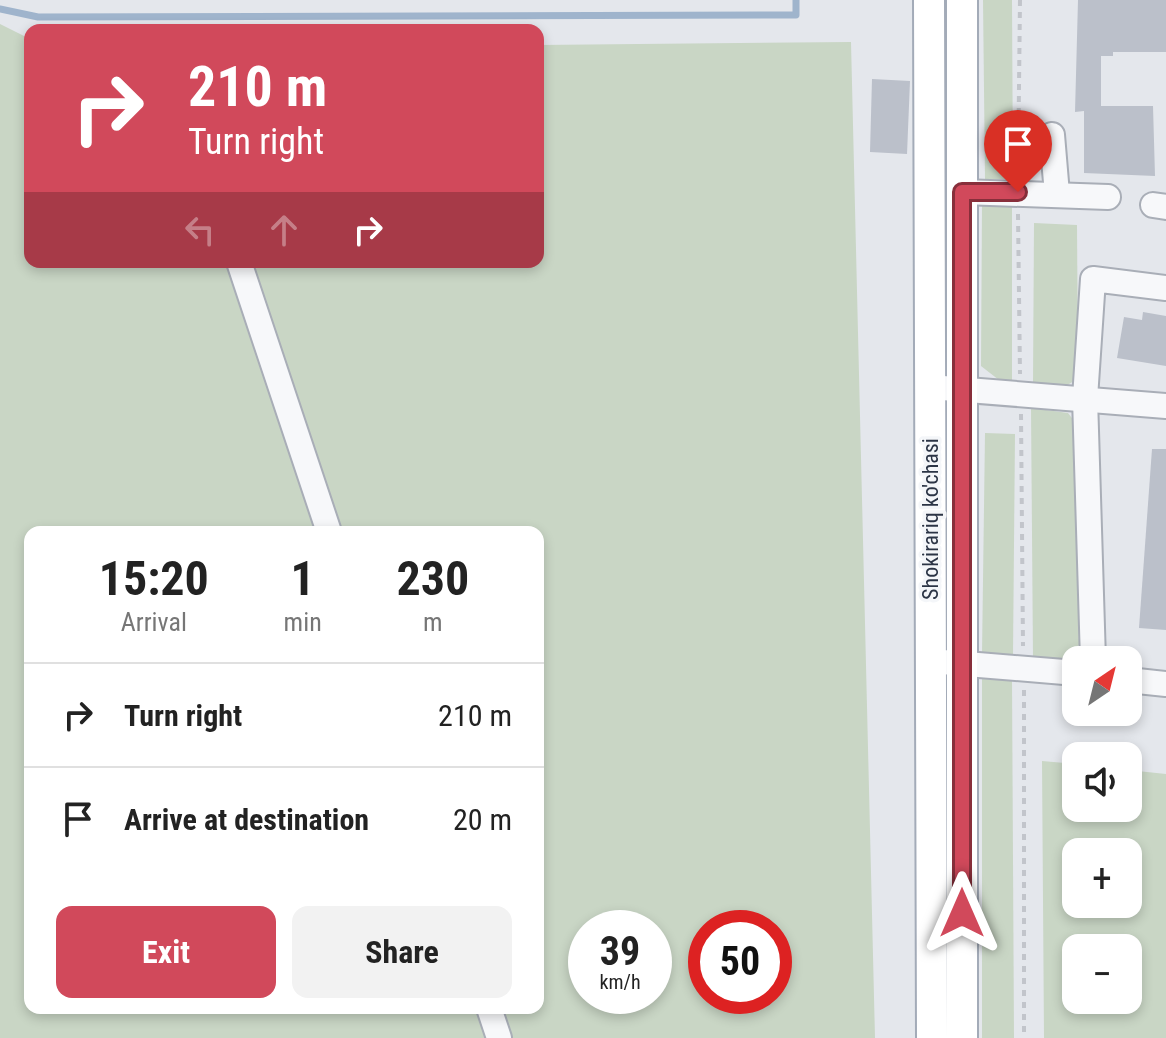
<!DOCTYPE html>
<meta charset="utf-8">
<style>
:root{--surface:#fff;--page:#f2f2f2;--text:#222;--muted:#767676;--line:#e0e0e0;--accent:#d1495b}
body{margin:0;font-family:"Roboto Condensed",sans-serif;background:var(--page);color:var(--text);height:100vh;display:flex;flex-direction:column;font-size:30px;white-space:nowrap}
*{box-sizing:border-box;margin:0}
p{font-size:26px;color:var(--muted)}
.icon{flex:none;width:44px;height:44px;fill:none;stroke:currentColor;stroke-width:2;stroke-linecap:round;stroke-linejoin:round}
.map{position:relative;flex:1;overflow:hidden}
.side{position:absolute;left:24px;top:526px;width:520px;height:488px;display:flex;flex-direction:column;background:var(--surface);border-radius:16px;box-shadow:0 4px 12px #0003}
.side>*{flex:none}
.top-card{position:absolute;left:24px;top:24px;width:520px;height:244px;border-radius:16px;box-shadow:0 4px 12px #0003;background:#d1495b;color:#fff;overflow:hidden}
.needle{width:52px;rotate:35deg}
.tools{position:absolute;left:1062px;top:646px;display:grid;gap:16px}
.tools a{display:grid;place-items:center;width:80px;height:80px;border-radius:16px;background:var(--surface);box-shadow:0 4px 12px #0003;font-size:40px}
.speed{position:absolute;left:568px;top:910px;display:flex;gap:16px;font-size:40px;font-weight:700;text-align:center}
.speed>*{display:grid;place-content:center;width:104px;height:104px;border-radius:50%;background:var(--surface);box-shadow:0 4px 12px #0003;line-height:1}
.speed small{font-size:20px;font-weight:400}
.speed .limit{border:12px solid #d22;background:#fff;color:#111}
.pin{position:absolute;display:grid;place-items:center;width:68px;height:68px;color:#fff;margin:-82px -34px;border-radius:50% 50% 50% 0;rotate:-45deg;box-shadow:0 0 8px #0007}
.pin .icon{rotate:45deg}
.me{position:absolute;width:88px;margin:-44px;rotate:0deg;stroke-linejoin:round;filter:drop-shadow(0 0 6px #0008)}
.turn{display:flex;align-items:center;gap:28px;height:168px;padding:0 32px;font-size:36px}
.turn .icon{width:104px;height:104px;stroke-width:2.5}
.turn b{display:block;font-size:56px;line-height:68px}
.lanes{display:flex;align-items:center;height:76px;padding:0 32px;background:#0003;justify-content:center;gap:40px;direction:ltr}
.lanes .off{opacity:.35}
.eta{display:flex;justify-content:space-evenly;align-items:center;height:136px;text-align:center}
.eta b{font-size:48px;font-weight:700;line-height:56px}
.button{display:flex;gap:16px;margin-top:auto;padding:16px 32px}
.button a{flex:1;height:92px;border-radius:16px;background:var(--accent);color:#fff;font-size:32px;font-weight:700;line-height:92px;text-align:center}
.button a+a{background:var(--page);color:var(--text)}
ul{padding:0;list-style:none}
li{display:flex;align-items:center;gap:24px;height:104px;padding:0 32px;border-top:2px solid var(--line)}
li div{flex:1}
li b{display:block;font-size:30px}
li em{font-style:normal}
.map>svg:first-child{display:block}
.green{fill:#c9d6c5;fill-rule:evenodd}
.lines{fill:none;stroke-linecap:round;stroke-linejoin:round}
.stream{stroke:#9fb4cc;stroke-width:7}
.building{fill:#bbc0ca}
.minor-casing{stroke:#a9aeb7;stroke-width:28}
.major-casing{stroke:#a3abb8;stroke-width:34}
.path{stroke:#c2c5cb;stroke-width:4;stroke-dasharray:6 6;stroke-linecap:butt}
.minor{stroke:#f7f8fa;stroke-width:24}
.major{stroke:#fff;stroke-width:30}
.route-casing{stroke:#882f3b;stroke-width:20}
.route{stroke:#d1495b;stroke-width:14}
.labels{text-anchor:middle;stroke-width:7;stroke-linejoin:round;paint-order:stroke}
.street-label{font-size:22px;fill:#2b3445;stroke:#f4f6f9}
</style>
<div class="map">
<svg width="1166" height="1038" viewBox="0 0 1166 1038">
<rect width="100%" height="100%" fill="#e4e7ec"/>
<g class="green">
<path d="M983 0H1012L1013 179H985Z"/>
<path d="M0 24 30 39V262H538V45L851 42 875 1038H0ZM30 532H538V1008H30ZM586 928H654V996H586ZM706 928H774V996H706Z"/>
<path d="M982 204 1012 205V381L999 380 981 366Z"/>
<path d="M1034 223 1077 225 1078 367 1074 381 1064 387 1033 384Z"/>
<path d="M1031 408 1068 413 1078 426 1079 645 1064 660H1033Z"/>
<path d="M985 433 1015 434 1013 656 982 654Z"/>
<path d="M982 679 1012 680 1014 1038H982Z"/>
<path d="M1042 761 1076 764V808H1128V770L1166 774V1038H1044ZM1128 852V904H1076V852ZM1076 948H1128V1000H1076Z"/>
</g>
<g class="lines">
<path class="stream" d="M0 9 38 17 796 15V0"/>
</g>
<g class="building">
<path d="M1078 0H1166V52H1113V56H1101V106H1153L1155 176 1084 173V111L1075 112Z"/>
<path d="M872 79 910 81 907 154 870 152Z"/>
<path d="M1143 312 1166 316V366L1117 358 1124 317 1142 320Z"/>
<path d="M1152 449H1166V630L1139 628Z"/>
</g>
<g class="lines">
<g class="minor-casing">
<g id="minor">
<path d="M1052 135 1057 194"/>
<path d="M962 192 1108 197"/>
<path d="M1153 205 1166 207"/>
<path d="M239 262 329 532"/>
<path d="M930 387 1166 406"/>
<path d="M1093 660 1085 398 1093 279 1166 288"/>
<path d="M930 661 1076 673"/>
<path d="M1128 680 1166 684"/>
<path d="M489 1008 499 1038"/>
</g>
</g>
<g class="major-casing">
<g id="major">
<path d="M929 0 932 1038"/>
<path d="M962 0V1038"/>
</g>
</g>
<g class="path">
<path d="M1018 174 1020 0"/>
<path d="M1018 214 1020 374"/>
<path d="M1021 414 1023 646"/>
<path d="M1024 690V1038"/>
</g>
<use href="#minor" class="minor"/>
<use href="#major" class="major"/>
</g>
<g class="lines">
<g class="route-casing">
<path id="route" d="M962 913V192H1018"/>
</g>
<use href="#route" class="route"/>
</g>
<g class="labels">
<g class="street-label">
<text transform="translate(930 519) rotate(-90)" y="8">Shokirariq ko'chasi</text>
</g>
</g>
</svg>
<div class="tools">
<a><svg class="needle" viewBox="-14 -14 28 28"><path d="M0-13l5 13h-10z" fill="#e53935"/><path d="M0 13l5-13h-10z" fill="#767676"/></svg></a>
<a><svg class="icon" aria-label="sound" viewBox="0 0 24 24"><path d="M4 9h4l5-4v14l-5-4H4zM17 9q2 3 0 6"/></svg></a>
<a>+</a>
<a>−</a>
</div>
<div class="speed"><div>39<small>km/h</small></div><div class="limit">50</div></div>
<div class="pin" style="left:1018px;top:192px;background:#d93025"><svg class="icon" aria-label="arrive" viewBox="0 0 24 24"><path d="M6 21V4h12l-3 4 3 4H6"/></svg></div>
<svg class="me" style="left:962px;top:913px" viewBox="-20 -20 40 40"><path d="M0-17L14 15 0 8-14 15z" fill="#d1495b" stroke="#fff" stroke-width="4"/></svg>
<div class="top-card">
<div class="turn"><svg class="icon" aria-label="right" viewBox="0 0 24 24"><path d="M7 20v-9h11M14 6l5 5-5 5"/></svg><div><b>210 m</b>Turn right</div></div>
<div class="lanes"><svg class="icon off" aria-label="left" viewBox="0 0 24 24"><path d="M17 20v-9H6M10 6l-5 5 5 5"/></svg><svg class="icon off" aria-label="ahead" viewBox="0 0 24 24"><path d="M12 20V5M6 11l6-6 6 6"/></svg><svg class="icon" aria-label="right" viewBox="0 0 24 24"><path d="M7 20v-9h11M14 6l5 5-5 5"/></svg></div>
</div>
<section class="side">
<div class="eta">
<div><b>15:20</b><p>Arrival</p></div>
<div><b>1</b><p>min</p></div>
<div><b>230</b><p>m</p></div>
</div>
<ul>
<li><svg class="icon" aria-label="right" viewBox="0 0 24 24"><path d="M7 20v-9h11M14 6l5 5-5 5"/></svg><div><b>Turn right</b></div><em>210 m</em></li>
<li><svg class="icon" aria-label="arrive" viewBox="0 0 24 24"><path d="M6 21V4h12l-3 4 3 4H6"/></svg><div><b>Arrive at destination</b></div><em>20 m</em></li>
</ul>
<div class="button"><a>Exit</a><a>Share</a></div>
</section>
</div>
